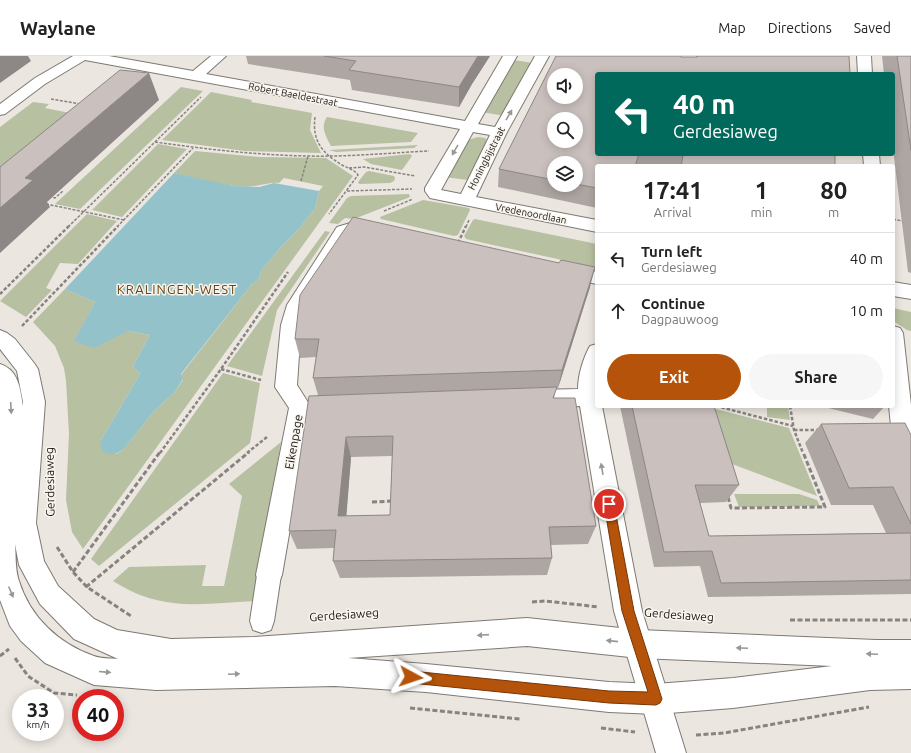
<!DOCTYPE html>
<style>
:root{--surface:#fff;--page:#f6f6f6;--text:#222;--muted:#767676;--line:#e0e0e0;--accent:#b45309}
body{margin:0;font-family:Ubuntu,sans-serif;background:var(--page);color:var(--text);height:100vh;display:flex;flex-direction:column;font-size:15px;white-space:nowrap}
*{box-sizing:border-box;margin:0}
p{font-size:13px;color:var(--muted)}
.icon{flex:none;width:22px;height:22px;fill:none;stroke:currentColor;stroke-width:2;stroke-linecap:round;stroke-linejoin:round}
.map{position:relative;flex:1;overflow:hidden}
.panel{position:absolute;left:595px;top:108px;width:300px;height:244px;display:flex;flex-direction:column;background:var(--surface);border-radius:4px;box-shadow:0 2px 10px #0003}
.panel>*{flex:none}
.hud{position:absolute;left:595px;top:16px;width:300px;height:84px;border-radius:4px;box-shadow:0 2px 10px #0003;background:#00695c;color:#fff;overflow:hidden}
.controls{position:absolute;left:547px;top:12px;display:grid;gap:8px}
.controls a{display:grid;place-items:center;width:36px;height:36px;border-radius:50%;background:var(--surface);box-shadow:0 2px 10px #0003;font-size:20px}
.speed{position:absolute;left:12px;top:633px;display:flex;gap:8px;font-size:20px;font-weight:700;text-align:center}
.speed>*{display:grid;place-content:center;width:52px;height:52px;border-radius:50%;background:var(--surface);box-shadow:0 2px 10px #0003;line-height:1}
.speed small{font-size:10px;font-weight:400}
.speed .limit{border:6px solid #d22;background:#fff;color:#111}
.pin{position:absolute;display:grid;place-items:center;width:34px;height:34px;color:#fff;margin:-17px;border:2px solid #fff;border-radius:50%;box-shadow:0 1px 4px #0007}
.me{position:absolute;width:44px;margin:-22px;rotate:95deg;stroke-linejoin:round;filter:drop-shadow(0 0 3px #0008)}
.turn{display:flex;align-items:center;gap:14px;height:84px;padding:0 12px;font-size:18px}
.turn .icon{width:52px;height:52px;stroke-width:2.5}
.turn b{display:block;font-size:28px;line-height:34px}
.eta{display:flex;justify-content:space-evenly;align-items:center;height:68px;text-align:center}
.eta b{font-size:24px;font-weight:700;line-height:28px}
.action{display:flex;gap:8px;margin-top:auto;padding:8px 12px}
.action a{flex:1;height:46px;border-radius:24px;background:var(--accent);color:#fff;font-size:16px;font-weight:700;line-height:46px;text-align:center}
.action a+a{background:var(--page);color:var(--text)}
ul{padding:0;list-style:none}
li{display:flex;align-items:center;gap:12px;height:52px;padding:0 12px;border-top:1px solid var(--line)}
li div{flex:1}
li b{display:block;font-size:15px}
li em{font-style:normal}
header{display:flex;align-items:center;gap:24px;box-sizing:border-box;height:56px;padding:0 20px;background:var(--surface);border-bottom:1px solid var(--line)}
header strong{font-size:19px}
nav{display:flex;gap:22px;margin-inline-start:auto;font-size:14px}
.map>svg:first-child{display:block}
.green{fill:#b7c0a1}
.water{fill:#93c2ca}
.lines{fill:none;stroke-linecap:round;stroke-linejoin:round}
.pedestrian-casing{stroke:#7e7973;stroke-width:2}
.minor-casing{stroke:#7e7973;stroke-width:2}
.tertiary-casing{stroke:#7e7973;stroke-width:2}
.path-far2{stroke:#87837f;stroke-width:1.5;stroke-dasharray:3 1.5;stroke-linecap:butt}
.path-far1{stroke:#87837f;stroke-width:2.5;stroke-dasharray:3.5 2;stroke-linecap:butt}
.path{stroke:#87837f;stroke-width:3;stroke-dasharray:5 2.5;stroke-linecap:butt}
.pedestrian{fill:#fff;fill-rule:evenodd}
.minor{fill:#fff;fill-rule:evenodd}
.tertiary{fill:#fff;fill-rule:evenodd}
.wall{fill:#aea6a3;fill-rule:evenodd}
.shaded-wall{fill:#8d8785}
.building{fill:#cac1be;stroke:#8d8785;fill-rule:evenodd}
.oneway{fill:#989796}
.route{fill:#b45309;stroke:#753606}
.labels{text-anchor:middle;stroke-width:3;stroke-linejoin:round;paint-order:stroke}
.far-street-label{font-size:10px;fill:#1a1816;stroke:#f9f4ed}
.street-label{font-size:12px;fill:#1a1816;stroke:#f9f4ed}
.neighbourhood-label{font-size:13px;letter-spacing:1px;fill:#694414;stroke:#f9f4ed}
</style>
<header>
<strong>Waylane</strong>
<nav><a>Map</a><a>Directions</a><a>Saved</a></nav>
</header>
<div class="map">
<svg width="911" height="697" viewBox="0 0 911 697">
<rect width="100%" height="100%" fill="#ece6e0"/>
<g class="green">
<path d="M514 4 533 7 505 60 482 56Z"/>
<path d="M181 31 203 35 80 153 55 148Z"/>
<path d="M211 36 252 44 251 46 312 57 310 74 321 97 245 95 162 84Z"/>
<path d="M33 46 49 48 45 52 85 60 0 132V71Z"/>
<path d="M327 61 418 77 411 86 331 90C326 80 320 71 327 61Z"/>
<path d="M478 81 485 82 488 86 468 124 444 121 468 84Z"/>
<path d="M158 88 187 93 122 161 92 154Z"/>
<path d="M418 89 414 92 336 96 329 94Z"/>
<path d="M195 95 259 101 326 102 353 120 83 493 72 476 66 444 69 378 66 325 64 312 55 290 33 266 65 233 95 246 75 284 128 275 150 279 133 310 140 318 100 386 108 398H116L123 394 154 355 175 336 183 324 181 319 252 228 259 223 261 215 280 192 299 173 307 162 315 153 319 135 323 130 284 122 279 127C270 126 256 131 245 131 221 130 197 122 174 117Z"/>
<path d="M410 98 412 100 402 114 371 108 363 103Z"/>
<path d="M369 115 394 120 395 122 394 125 390 127 359 128 358 126 366 116Z"/>
<path d="M409 138 410 141 354 163 345 162 338 168 329 167 347 142 351 140Z"/>
<path d="M423 144 469 152 470 154 458 179 454 180 381 163 380 161Z"/>
<path d="M87 158 117 165 78 208 60 207 46 232 52 234 26 261 0 245Z"/>
<path d="M475 163 597 188 596 210 594 211 466 183 464 180 473 164Z"/>
<path d="M325 175 330 176 277 254 262 320 227 310Z"/>
<path d="M893 252 911 256V275L907 274 893 265Z"/>
<path d="M223 317 260 327 250 387 99 510 91 503Z"/>
<path d="M767 350H788L790 364 767 361Z"/>
<path d="M708 351 789 372 817 440 724 405Z"/>
<path d="M281 386 254 545C201 548 161 556 113 525L129 511 206 509 202 530H224L242 440 229 428Z"/>
<path d="M734 438H799L817 444 820 450 739 451Z"/>
</g>
<path class="water" d="M174 117 233 130 259 131 274 127 319 135 315 153 307 162 299 173 280 192 261 215 259 223 252 228 181 318 183 323 175 336 154 355 123 394 115 398H108L102 395 100 386 140 318 133 310 150 279 128 275 94 292 74 285 95 246 65 233Z"/>
<g class="lines">
<g class="pedestrian-casing">
<path id="pedestrian" d="M269 507 277 511 281 519 274 565 271 574 262 577 253 574 250 565 257 519 261 511Z"/>
</g>
<g class="minor-casing">
<g id="minor">
<path d="M73 0H109L193 15 211 0H226L206 18 465 65 503 0H517L478 68 495 71 535 0H549L507 76 476 141 597 164V176L430 142 425 135V132L460 73 85 4 45 28 5 58 0 59V48L35 22ZM473 76 490 79 461 138 441 134Z"/>
<path d="M857 0H871L872 18H858Z"/>
<path d="M863 98H879L880 110H864Z"/>
<path d="M357 165 378 168 381 172 378 176C369 179 359 174 349 179L307 249 301 269 297 329 311 351 282 519 278 528 269 532 260 528 256 519 289 352 275 331 281 269 287 249 337 171Z"/>
<path d="M564 209 597 216V228L557 220 555 215 557 210Z"/>
<path d="M893 226 911 229V243L893 240Z"/>
<path d="M893 270 900 272 903 277 911 349V397L903 394 891 370 889 350H893Z"/>
<path d="M597 288V350H602L642 555 686 697H656L614 555 580 350 537 352 529 349 526 343 529 337 537 334 578 333C578 320 583 302 590 290Z"/>
</g>
</g>
<g class="tertiary-casing">
<path id="tertiary" d="M0 274 7 277 15 283 34 307 38 313 45 346 36 467 44 505 58 530 94 563 117 574 171 583 254 581 527 562 639 574 876 584H911V633L870 634 733 652 656 658 609 656 426 636 335 630 156 634 94 629 45 607 21 585 10 570 0 544V308C19 314 20 333 23 350V346L17 315 0 293ZM15 488 19 509 40 548 74 583 118 603C111 602 101 603 94 600 59 588 30 561 19 525 15 514 16 500 15 488ZM527 590 639 602 832 610 733 622 656 628 609 626 426 608 348 602Z"/>
</g>
<g class="path-far2">
<path d="M51 43 80 48"/>
<path d="M315 61C312 85 322 97 342 109 348 112 355 114 358 119L329 158"/>
<path d="M155 86C205 93 256 99 307 100 348 101 388 97 429 95"/>
<path d="M349 112 364 111 415 120"/>
<path d="M301 125 308 100"/>
<path d="M347 135 412 133"/>
<path d="M49 140 55 142 63 135"/>
<path d="M46 148 124 164"/>
<path d="M384 155 413 143"/>
<path d="M893 163 911 167"/>
<path d="M68 171 201 41"/>
<path d="M117 171 193 92"/>
<path d="M466 171 469 164"/>
</g>
<g class="path-far1">
<path d="M458 187 466 170"/>
<path d="M0 238 69 170"/>
<path d="M22 270 118 170"/>
<path d="M221 313 261 324"/>
<path d="M716 350 793 370"/>
<path d="M790 350 794 374 803 397"/>
<path d="M794 374H818"/>
<path d="M160 397 221 313 288 216"/>
<path d="M247 397 267 381"/>
</g>
<g class="path">
<path d="M728 441 731 452 825 451 803 396"/>
<path d="M372 446 393 445"/>
<path d="M57 491 73 516 87 531 131 560"/>
<path d="M73 516 160 396"/>
<path d="M86 531 249 396"/>
<path d="M532 546 545 545 599 551"/>
<path d="M658 557 689 559"/>
<path d="M790 564H911"/>
<path d="M0 600 9 593"/>
<path d="M15 602 28 620 54 637 77 639"/>
<path d="M410 652 520 663"/>
<path d="M601 672 635 676"/>
<path d="M696 679 724 677 869 651"/>
</g>
<use href="#pedestrian" class="pedestrian"/>
<use href="#minor" class="minor"/>
<use href="#tertiary" class="tertiary"/>
</g>
<g class="wall">
<path d="M246 0H490L472 28 459 51 352 34 350 24 248 8Z"/>
<path d="M696 0H849L597 98H835V110H597V152L498 131 499 113 681 1H696ZM554 107H576V129H554Z"/>
<path d="M882 0H911V217L908 216 893 93V18H884Z"/>
<path d="M559 207 590 231 558 332H556L554 342 596 470 588 488 551 489 552 502 547 519 340 522 333 505 334 492 297 493 289 475 318 339 313 322 316 301 300 302 295 283ZM392 400 390 459 346 460 351 401Z"/>
<path d="M620 350H714L739 429 726 446 700 447 709 480 886 477 873 449H831L805 387 821 368 911 379V538L708 541 700 510 654 511Z"/>
<path d="M820 350H885L873 363Z"/>
</g>
<g class="shaded-wall">
<path d="M0 0H28L31 5 0 27Z"/>
<path d="M478 0H490L472 28 459 51V31Z"/>
<path d="M149 17 159 44 47 146 50 151 0 197V152L25 122Z"/>
<path d="M595 211 590 231 558 332 562 314Z"/>
<path d="M346 381 351 401 345 478 338 460Z"/>
</g>
<g class="building">
<path d="M324 0H478L459 31 349 14 356 5Z"/>
<path d="M556 0H681V1H697L698 0H849L850 18H597V98H639L635 110H597V132L576 128V107H554V124L499 113ZM554 19H576V41H554ZM554 63H576V85H554Z"/>
<path d="M897 0H911V94Z"/>
<path d="M120 14 149 17 25 122 33 124 0 152V111Z"/>
<path d="M674 98H835V110H681L683 100Z"/>
<path d="M353 161 559 207 561 204 595 211 562 314 313 322 319 283H295L300 239Z"/>
<path d="M557 331 553 342H575L596 470 549 471 552 502 333 505 336 474 289 475 309 340ZM393 380 390 459 338 460 346 381Z"/>
<path d="M632 350H714L739 429H695L709 480 911 477V524L721 527 712 495 664 496Z"/>
<path d="M905 367 911 379V468L893 431 849 432 821 368Z"/>
</g>
<defs><path id="oneway-solid" d="M-6-.8H1V-3.2L6.5 0L1 3.2V.8H-6Z"/></defs>
<g class="oneway">
<use href="#oneway-solid" transform="translate(509 59) rotate(-60)"/>
<use href="#oneway-solid" transform="translate(455 94) rotate(120)"/>
<use href="#oneway-solid" transform="translate(11 352) rotate(87)"/>
<use href="#oneway-solid" transform="translate(602 413) rotate(-100)"/>
<use href="#oneway-solid" transform="translate(11 536) rotate(67)"/>
<use href="#oneway-solid" transform="translate(483 579) rotate(176)"/>
<use href="#oneway-solid" transform="translate(612 585) rotate(-174)"/>
<use href="#oneway-solid" transform="translate(742 592) rotate(-177)"/>
<use href="#oneway-solid" transform="translate(872 598) rotate(-178)"/>
<use href="#oneway-solid" transform="translate(105 616) rotate(5)"/>
<use href="#oneway-solid" transform="translate(234 618) rotate(-2)"/>
</g>
<path class="route" d="M609 443 612 445 614 448 634 555 662 643 660 647 656 649 609 647 411 627 407 625 405 621 407 617 411 615 609 635 648 636 622 555 604 448 605 445Z"/>
<g class="labels">
<g class="far-street-label">
<text transform="translate(293 38) rotate(11)" y="4">Robert Baeldestraat</text>
<text transform="translate(486 102) rotate(-63)" y="4">Honingbijstraat</text>
<text transform="translate(531 157) rotate(11)" y="4">Vredenoordlaan</text>
</g>
<g class="street-label">
<text transform="translate(294 386) rotate(-80)" y="4">Eikenpage</text>
<text transform="translate(50 426) rotate(-91)" y="4">Gerdesiaweg</text>
<text transform="translate(344 559) rotate(-4)" y="4">Gerdesiaweg</text>
<text transform="translate(679 559) rotate(4)" y="4">Gerdesiaweg</text>
</g>
<g class="neighbourhood-label">
<text x="177" y="238">KRALINGEN-WEST</text>
</g>
</g>
</svg>
<div class="controls">
<a><svg class="icon" aria-label="sound" viewBox="0 0 24 24"><path d="M4 9h4l5-4v14l-5-4H4zM17 9q2 3 0 6"/></svg></a>
<a><svg class="icon" aria-label="search" viewBox="0 0 24 24"><circle cx="10" cy="10" r="6"/><path d="M15 15l6 6"/></svg></a>
<a><svg class="icon" aria-label="layers" viewBox="0 0 24 24"><path d="M12 4l9 5-9 5-9-5zM3 14l9 5 9-5"/></svg></a>
</div>
<div class="speed"><div>33<small>km/h</small></div><div class="limit">40</div></div>
<div class="pin" style="left:609px;top:448px;background:#d93025"><svg class="icon" aria-label="arrive" viewBox="0 0 24 24"><path d="M6 21V4h12l-3 4 3 4H6"/></svg></div>
<svg class="me" style="left:411px;top:621px" viewBox="-20 -20 40 40"><path d="M0-17L14 15 0 8-14 15z" fill="#b45309" stroke="#fff" stroke-width="4"/></svg>
<div class="hud">
<div class="turn"><svg class="icon" aria-label="left" viewBox="0 0 24 24"><path d="M17 20v-9H6M10 6l-5 5 5 5"/></svg><div><b>40 m</b>Gerdesiaweg</div></div>
</div>
<section class="panel">
<div class="eta">
<div><b>17:41</b><p>Arrival</p></div>
<div><b>1</b><p>min</p></div>
<div><b>80</b><p>m</p></div>
</div>
<ul>
<li><svg class="icon" aria-label="left" viewBox="0 0 24 24"><path d="M17 20v-9H6M10 6l-5 5 5 5"/></svg><div><b>Turn left</b><p>Gerdesiaweg</p></div><em>40 m</em></li>
<li><svg class="icon" aria-label="ahead" viewBox="0 0 24 24"><path d="M12 20V5M6 11l6-6 6 6"/></svg><div><b>Continue</b><p>Dagpauwoog</p></div><em>10 m</em></li>
</ul>
<div class="action"><a>Exit</a><a>Share</a></div>
</section>
</div>
